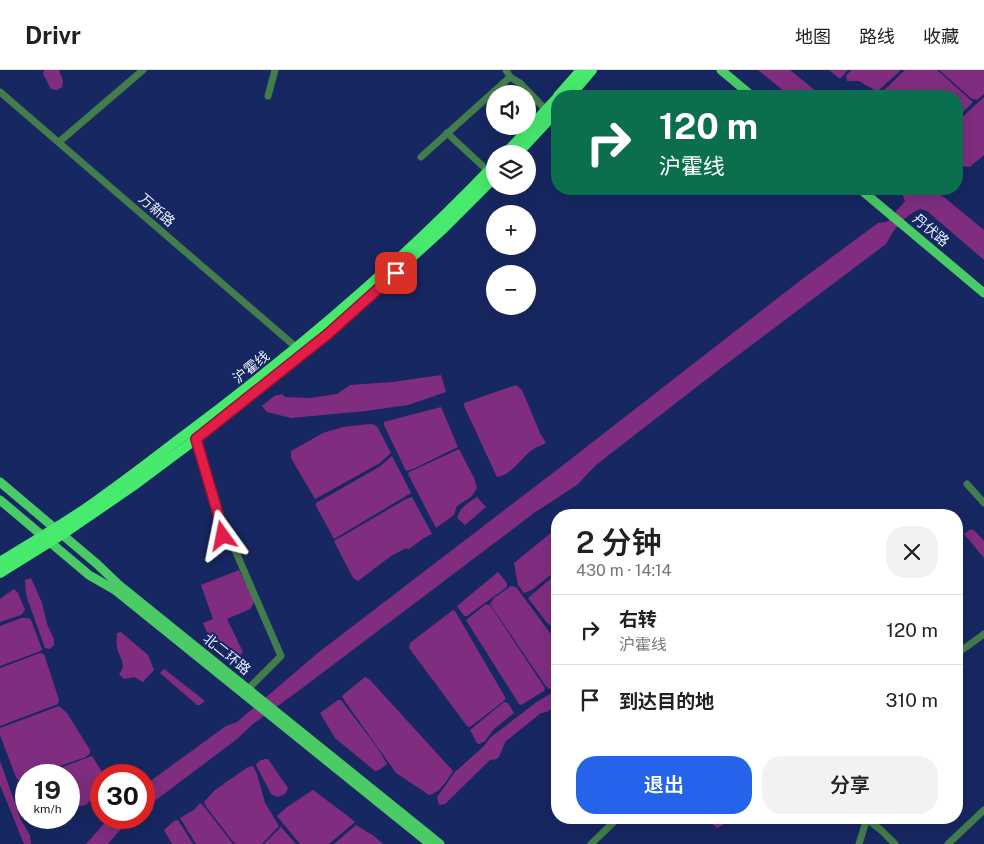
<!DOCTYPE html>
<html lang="zh">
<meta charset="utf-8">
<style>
:root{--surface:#fff;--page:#f2f2f2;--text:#202124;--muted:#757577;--line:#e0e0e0;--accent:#2563eb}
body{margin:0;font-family:"Public Sans","Noto Sans SC",sans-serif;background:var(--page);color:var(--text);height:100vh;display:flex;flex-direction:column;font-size:19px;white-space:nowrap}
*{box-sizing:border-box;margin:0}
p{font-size:16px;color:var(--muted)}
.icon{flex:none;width:28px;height:28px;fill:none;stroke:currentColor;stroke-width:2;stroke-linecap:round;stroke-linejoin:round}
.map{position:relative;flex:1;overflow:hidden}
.drawer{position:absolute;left:551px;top:439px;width:412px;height:315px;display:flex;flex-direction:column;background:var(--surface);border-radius:20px;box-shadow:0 5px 20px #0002}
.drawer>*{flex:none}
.hud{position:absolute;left:551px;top:20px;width:412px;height:105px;border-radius:20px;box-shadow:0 5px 20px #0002;background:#0b6e4f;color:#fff;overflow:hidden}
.fabs{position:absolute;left:486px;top:15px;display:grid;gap:10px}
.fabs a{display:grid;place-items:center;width:50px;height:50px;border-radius:50%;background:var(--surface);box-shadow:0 5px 20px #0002;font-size:25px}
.speed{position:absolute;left:15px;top:694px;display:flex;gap:10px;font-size:25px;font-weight:700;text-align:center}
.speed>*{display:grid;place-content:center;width:65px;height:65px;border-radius:50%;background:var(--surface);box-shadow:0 5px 20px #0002;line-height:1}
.speed small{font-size:12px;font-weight:400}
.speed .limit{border:8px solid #d22;background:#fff;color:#111}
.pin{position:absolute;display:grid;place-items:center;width:42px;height:42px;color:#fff;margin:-21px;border-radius:10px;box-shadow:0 2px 8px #0006}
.me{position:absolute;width:55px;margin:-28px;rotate:348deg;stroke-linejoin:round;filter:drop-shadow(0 0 4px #0008)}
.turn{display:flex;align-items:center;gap:18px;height:105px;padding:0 25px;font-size:22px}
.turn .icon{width:65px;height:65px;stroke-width:2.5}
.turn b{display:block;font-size:35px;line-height:42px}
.round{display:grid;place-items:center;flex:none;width:52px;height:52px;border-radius:20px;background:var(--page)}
.summary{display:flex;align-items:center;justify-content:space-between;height:85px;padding:0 25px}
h1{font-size:30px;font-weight:600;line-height:38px}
.action{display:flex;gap:10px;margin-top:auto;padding:10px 25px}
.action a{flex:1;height:58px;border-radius:20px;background:var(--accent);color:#fff;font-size:20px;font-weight:600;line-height:58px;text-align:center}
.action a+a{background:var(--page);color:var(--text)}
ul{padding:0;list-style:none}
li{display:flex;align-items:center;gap:15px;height:70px;padding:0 25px;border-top:1px solid var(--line)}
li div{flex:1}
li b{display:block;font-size:19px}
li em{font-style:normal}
header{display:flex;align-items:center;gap:30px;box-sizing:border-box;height:70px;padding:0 25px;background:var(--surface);border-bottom:1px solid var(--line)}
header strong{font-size:24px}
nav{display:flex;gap:28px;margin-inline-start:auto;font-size:18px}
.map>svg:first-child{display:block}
.water{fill:#802d80}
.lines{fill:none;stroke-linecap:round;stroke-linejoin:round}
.minor{stroke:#447d4c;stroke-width:7}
.major{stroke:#4acb65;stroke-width:9}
.highway{stroke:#48ea6e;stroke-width:10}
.route-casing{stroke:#92132f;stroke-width:12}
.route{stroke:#e11d48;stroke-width:9}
.labels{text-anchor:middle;stroke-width:4;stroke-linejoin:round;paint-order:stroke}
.street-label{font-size:14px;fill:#e8eefd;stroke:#172761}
</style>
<header>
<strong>Drivr</strong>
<nav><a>地图</a><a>路线</a><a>收藏</a></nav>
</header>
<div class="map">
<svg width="984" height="774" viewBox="0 0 984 774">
<rect width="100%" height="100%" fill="#172761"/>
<g class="water">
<path d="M44 0H59L63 11 62 17 57 20 51 19 43 4Z"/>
<path d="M758 0H790L822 26H790Z"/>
<path d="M829 0H848L840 9Z"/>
<path d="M851 0H901L879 20 876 21 859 11H847L846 6Z"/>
<path d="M905 0H937L973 32 958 47V26H883L882 22Z"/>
<path d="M939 0H984V24L977 30 972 29Z"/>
<path d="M984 27V85L970 97 962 96 958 92V51Z"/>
<path d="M900 119H934L984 160V190L927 141 920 139C904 146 894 158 886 174L721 298 596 395 577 415 534 443 301 619 253 654 237 669 144 739V717L149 712 226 656 237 652 319 582 558 399 797 213 878 153 887 152 905 131Z"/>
<path d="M441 305 446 322 408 335 366 341 291 348 267 342 262 336 274 326 282 324 285 327 310 328 337 324 350 315 393 312Z"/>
<path d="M516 315 522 320 540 363 546 373C541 376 536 377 532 380 520 389 512 405 497 407L464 336V333Z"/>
<path d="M441 337 458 377 413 399 406 401 384 355V352Z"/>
<path d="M370 354 375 355 378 358 391 383 380 393 315 429 291 388V381L323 363 343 357Z"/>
<path d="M459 379 474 408 477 418 472 426 457 436 454 445 436 458 408 404 409 402Z"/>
<path d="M392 386 411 423 334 469 316 436V433L379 397Z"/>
<path d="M412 427 432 464 424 468 409 479 406 478 391 486 358 511 353 508 334 471 406 429Z"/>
<path d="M477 427 486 437 465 455 457 448C460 437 468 433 477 427Z"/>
<path d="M557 458V500L532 520 524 523 518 515 514 493Z"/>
<path d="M971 459 976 462 984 471V488L964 464Z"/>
<path d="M239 500 255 531 250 539 227 549 243 582 239 587 210 570 203 553 213 549 201 515Z"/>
<path d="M498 502 507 513V517L467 546H464L457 536Z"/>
<path d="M557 503V550L550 555 548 554 528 528Z"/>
<path d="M31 508 42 533 47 554 54 569V575L50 579 45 578 26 525 25 510Z"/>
<path d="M511 516 516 517 557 572V616L549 619 545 615 490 534 494 528Z"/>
<path d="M14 519 18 523 25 540 21 545 0 552V529Z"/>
<path d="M486 534 490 535 545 618 544 621 521 635 519 634 466 550Z"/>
<path d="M453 540 455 541 505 627V630L470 657 467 656 409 578 410 573Z"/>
<path d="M21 548H29L31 550 42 579 41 581 0 596V556Z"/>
<path d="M121 562 148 585 154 600 143 612 134 607 124 609 119 604C128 594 119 588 117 577 116 573 117 567 117 563Z"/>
<path d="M40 583 44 584 59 630 58 634 0 656V598Z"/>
<path d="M164 599 205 631 200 635H197L160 603Z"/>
<path d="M365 607 370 610 453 701C448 709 440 723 429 725L396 703 342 627 343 625Z"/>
<path d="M557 620V636L547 642 541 643 506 671C502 677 503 682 497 689L490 690 445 734 439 735 437 727 455 702 483 677 491 667 538 631Z"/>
<path d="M338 630H341L377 677 387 694 379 700 375 701 335 668 320 643Z"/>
<path d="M504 632 508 633 514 643 494 659 485 671 479 674 477 673 470 660Z"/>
<path d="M59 636 67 643 90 680V683L86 687 34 705H26V708L17 710 0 665V658Z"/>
<path d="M92 686 104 705H101V719L86 735 69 738V705H41Z"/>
<path d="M265 689H268L288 718 285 724 278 727 271 724 256 695 259 691Z"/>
<path d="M0 691 21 750 30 765 31 774H24L0 715Z"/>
<path d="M253 696 257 704 265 733 279 756 262 774H235L207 738 204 732 215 720 248 697Z"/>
<path d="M26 710V738L18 715 20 712Z"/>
<path d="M313 720 349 747 355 752 329 774H300L277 746 287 737Z"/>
<path d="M200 733 202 734 233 774H196L180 748 194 740Z"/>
<path d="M109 748H134L121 759 108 774H86Z"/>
<path d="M705 748H728L723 755 717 758Z"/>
<path d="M178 750 193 774H172L164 760 174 751Z"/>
<path d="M356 755 374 766 383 774H334Z"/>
<path d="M281 757 296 774H264Z"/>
</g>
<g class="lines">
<g class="minor">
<path d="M506 0 510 7"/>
<path d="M0 22 297 278"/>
<path d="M268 26 275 0"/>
<path d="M447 63 488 101"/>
<path d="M59 72 143 0"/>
<path d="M421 87 510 7 520 13 546 40"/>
<path d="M196 369 221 454 223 467 227 468 232 473 281 586 248 619"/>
<path d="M967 414 984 433"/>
<path d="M958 583 984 564"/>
<path d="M866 748 882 761 895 774"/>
<path d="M591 774 618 748"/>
<path d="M859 774 867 748"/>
<path d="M948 774 984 740"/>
</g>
<g class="major">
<path d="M721 0 752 26"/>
<path d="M860 119 984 223"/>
<path d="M0 412 97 494 119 515 440 774"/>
<path d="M0 430 89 505 115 520 430 774"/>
</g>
<g class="highway">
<path d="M558 26 581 0"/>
<path d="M570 26 592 0"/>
<path d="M505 84 558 27"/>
<path d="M517 84 558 40"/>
<path d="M0 492C33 471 68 452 99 429 126 410 152 390 178 370 291 286 398 196 495 94"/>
<path d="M0 503 66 462 133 416 196 369 328 264 444 158 495 107"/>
</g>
</g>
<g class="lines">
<g class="route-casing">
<path id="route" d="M223 466 221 454 196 369 328 264 396 203"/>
</g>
<use href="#route" class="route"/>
</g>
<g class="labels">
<g class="street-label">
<text transform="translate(157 140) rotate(41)" y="5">万新路</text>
<text transform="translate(931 160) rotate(40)" y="5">丹伏路</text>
<text transform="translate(251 297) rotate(-39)" y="5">沪霍线</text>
<text transform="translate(227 584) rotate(39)" y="5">北二环路</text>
</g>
</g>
</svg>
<div class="fabs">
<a><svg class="icon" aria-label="sound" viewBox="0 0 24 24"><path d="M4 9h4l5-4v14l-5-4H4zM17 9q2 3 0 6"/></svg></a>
<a><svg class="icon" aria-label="layers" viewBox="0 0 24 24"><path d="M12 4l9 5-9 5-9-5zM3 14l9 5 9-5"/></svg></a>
<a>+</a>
<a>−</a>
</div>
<div class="speed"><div>19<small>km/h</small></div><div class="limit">30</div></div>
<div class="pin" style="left:396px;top:203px;background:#d93025"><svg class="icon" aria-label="arrive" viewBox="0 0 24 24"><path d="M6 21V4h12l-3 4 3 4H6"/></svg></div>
<svg class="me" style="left:223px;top:466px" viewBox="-20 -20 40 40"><path d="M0-17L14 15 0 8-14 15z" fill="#e11d48" stroke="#fff" stroke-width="4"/></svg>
<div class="hud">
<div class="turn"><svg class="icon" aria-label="right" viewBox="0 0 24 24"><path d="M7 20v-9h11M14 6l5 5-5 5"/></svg><div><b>120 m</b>沪霍线</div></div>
</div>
<section class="drawer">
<div class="summary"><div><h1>2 分钟</h1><p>430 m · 14:14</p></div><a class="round"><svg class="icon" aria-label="close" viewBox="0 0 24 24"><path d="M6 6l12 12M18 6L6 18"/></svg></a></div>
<ul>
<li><svg class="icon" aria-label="right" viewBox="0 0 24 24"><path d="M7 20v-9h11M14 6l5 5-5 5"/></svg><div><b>右转</b><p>沪霍线</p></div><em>120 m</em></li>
<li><svg class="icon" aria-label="arrive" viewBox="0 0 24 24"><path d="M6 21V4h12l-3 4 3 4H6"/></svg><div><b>到达目的地</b></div><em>310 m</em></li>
</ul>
<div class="action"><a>退出</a><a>分享</a></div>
</section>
</div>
